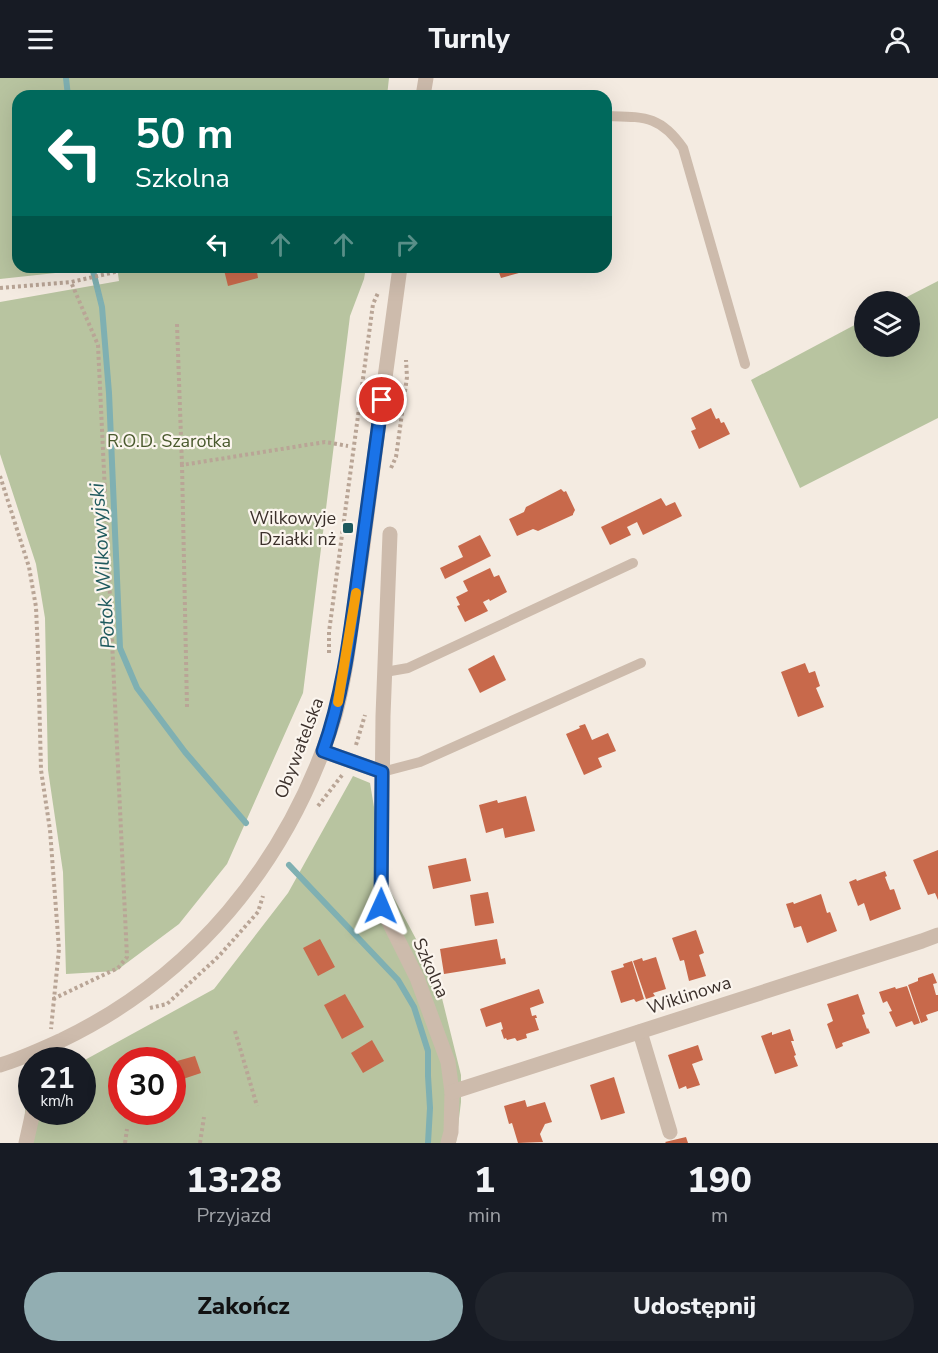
<!DOCTYPE html>
<html lang="pl">
<meta charset="utf-8">
<style>
:root{--surface:#171b24;--page:#20242c;--text:#f1f3f6;--muted:#9ea1a6;--accent:#92aeb2}
body{margin:0;font-family:"Nunito Sans",sans-serif;background:var(--page);color:var(--text);height:100vh;display:flex;flex-direction:column;font-size:22px;white-space:nowrap}
*{box-sizing:border-box;margin:0}
p{font-size:20px;color:var(--muted)}
.icon{flex:none;width:33px;height:33px;fill:none;stroke:currentColor;stroke-width:2;stroke-linecap:round;stroke-linejoin:round}
.map{position:relative;height:1065px;overflow:hidden}
.sheet{display:flex;flex-direction:column;background:var(--surface);flex:1}
.sheet>*{flex:none}
.banner{position:absolute;left:12px;top:12px;width:600px;height:183px;border-radius:18px;box-shadow:0 6px 24px #0002;background:#00695c;color:#fff;overflow:hidden}
.fabs{position:absolute;left:854px;top:213px;display:grid;gap:12px}
.fabs a{display:grid;place-items:center;width:66px;height:66px;border-radius:50%;background:var(--surface);box-shadow:0 6px 24px #0002;font-size:30px}
.speed{position:absolute;left:18px;top:969px;display:flex;gap:12px;font-size:30px;font-weight:700;text-align:center}
.speed>*{display:grid;place-content:center;width:78px;height:78px;border-radius:50%;background:var(--surface);box-shadow:0 6px 24px #0002;line-height:1}
.speed small{font-size:15px;font-weight:400}
.speed .limit{border:9px solid #d22;background:#fff;color:#111}
.pin{position:absolute;display:grid;place-items:center;width:51px;height:51px;color:#fff;margin:-26px;border:3px solid #fff;border-radius:50%;box-shadow:0 2px 6px #0007}
.me{position:absolute;width:66px;margin:-33px;rotate:1deg;stroke-linejoin:round;filter:drop-shadow(0 0 4px #0008)}
.turn{display:flex;align-items:center;gap:21px;height:126px;padding:0 24px;font-size:27px}
.turn .icon{width:78px;height:78px;stroke-width:2.5}
.turn b{display:block;font-size:42px;line-height:51px}
.lanes{display:flex;align-items:center;height:57px;padding:0 24px;background:#0003;justify-content:center;gap:30px;direction:ltr}
.lanes .off{opacity:.35}
.eta{display:flex;justify-content:space-evenly;align-items:center;height:102px;text-align:center}
.eta b{font-size:36px;font-weight:800;line-height:42px}
.button{display:flex;gap:12px;margin-top:auto;padding:12px 24px}
.button a{flex:1;height:69px;border-radius:36px;background:var(--accent);color:#111;font-size:24px;font-weight:800;line-height:69px;text-align:center}
.button a+a{background:var(--page);color:var(--text)}
header{display:flex;justify-content:space-between;align-items:center;height:78px;padding:0 24px;background:var(--surface);font-size:27px;font-weight:800}
.map>svg:first-child{display:block}
.green{fill:#b8c4a0;fill-rule:evenodd}
.lines{fill:none;stroke-linecap:round;stroke-linejoin:round}
.stream{stroke:#7fb0b2;stroke-width:6}
.building{fill:#c8694b}
.path{stroke:#b9a596;stroke-width:4;stroke-dasharray:3 3;stroke-linecap:butt}
.service{stroke:#cdbbac;stroke-width:10}
.minor{stroke:#cdbbac;stroke-width:15}
.route-casing{stroke:#114b97;stroke-width:15}
.route{stroke:#1a73e8;stroke-width:10}
.slow{stroke:#f59e0b;stroke-width:10}
.poi-dot{fill:#1f5a5e;stroke:#fbf5ee;stroke-width:2}
.labels{text-anchor:middle;stroke-width:4.5;stroke-linejoin:round;paint-order:stroke}
.park-label{font-size:18px;fill:#4a5a2e;stroke:#fbf5ee}
.poi-label{font-size:18px;fill:#3b302b;stroke:#fbf5ee;text-anchor:end}
.street-label{font-size:18px;fill:#3b302b;stroke:#fbf5ee}
.water-label{font-size:20px;font-style:italic;fill:#1f5a5e;stroke:#fbf5ee}
</style>
<header><svg class="icon" aria-label="menu" viewBox="0 0 24 24"><path d="M4 6h16M4 12h16M4 18h16"/></svg>Turnly<svg class="icon" aria-label="person" viewBox="0 0 24 24"><circle cx="12" cy="8" r="4"/><path d="M4 21q1-7 8-7t8 7"/></svg></header>
<div class="map">
<svg width="938" height="1065" viewBox="0 0 938 1065">
<rect width="100%" height="100%" fill="#f4ebe1"/>
<g class="green">
<path d="M0 0H389L387 18H18V189H111L0 201Z"/>
<path d="M117 189H366L364 201 350 238 303 615 227 786 179 846 116 893 66 896 63 794 48 692 45 540 36 486 0 376V224L119 203Z"/>
<path d="M938 203V340L800 410 751 302 864 242V268H909V224L899 223Z"/>
<path d="M353 698 370 705 387 807 437 900 461 997V1024L456 1065H23L26 1018 31 1015 32 1034H82L83 983 214 911 288 815ZM122 982H172V1034H122Z"/>
</g>
<g class="lines">
<g class="stream">
<path d="M66 0 68 18"/>
<path d="M92 189 102 229 109 315 120 570 137 610 185 674 246 745"/>
<path d="M289 787 398 902 414 929 428 973V998L430 1030 428 1065"/>
</g>
</g>
<g class="building">
<path d="M234 189H267L257 194 258 200 228 208 224 192Z"/>
<path d="M497 189H537V190L501 200Z"/>
<path d="M711 330 716 341 719 340 721 345 724 344 730 356 699 371 691 353 696 351 691 340Z"/>
<path d="M561 411 564 414 566 413 575 432 573 436V437L538 453 533 451 517 458 509 441 524 434 526 429Z"/>
<path d="M661 420 666 428 675 424 682 438 643 457 637 444 627 449 631 457 610 467 601 449Z"/>
<path d="M480 457 491 478 445 501 440 490 463 479 458 468Z"/>
<path d="M490 490 494 499 499 497 507 514 490 523 489 521 483 524 488 533 465 544 457 528 460 527 456 519 468 513 463 503Z"/>
<path d="M494 577 506 602 480 615 468 591Z"/>
<path d="M805 585 809 595 815 593 820 608 816 610 824 629 798 639 781 594Z"/>
<path d="M585 646 592 662 608 655 616 673 598 680 602 689 584 697 566 656 580 650 579 648Z"/>
<path d="M526 718 535 753 505 760 503 750 486 755 479 727 497 722 498 725Z"/>
<path d="M938 772V822L935 815 928 817 913 782Z"/>
<path d="M466 780 471 803 433 811 428 788Z"/>
<path d="M885 793 887 798 885 799 890 812 894 811 901 831 870 843 864 825 858 828 849 804 856 801 857 803Z"/>
<path d="M488 814 494 845 475 848 470 817Z"/>
<path d="M821 816 827 835 830 834 837 853 807 865 801 848 794 850 786 826 793 824 794 826Z"/>
<path d="M696 852 704 875 699 877 706 898 689 903 684 882 680 883 672 860Z"/>
<path d="M320 861 335 889 318 898 303 870Z"/>
<path d="M497 861 501 881 505 880 506 886 444 896 440 871Z"/>
<path d="M656 879 666 911 653 915 655 918 646 921 633 883 642 880 643 883Z"/>
<path d="M632 883 644 921 636 924 634 921 621 925 611 893 624 889 623 886Z"/>
<path d="M933 895 937 905 933 906 936 917H938V933L926 937 928 942 921 945 908 907 918 903V900Z"/>
<path d="M907 908 920 945 914 947 912 943 896 949 889 934 892 933 887 923 883 925 879 914 895 909 896 911Z"/>
<path d="M539 911 544 925 530 930 532 938 536 937 537 940H535L539 952 526 956 527 960 517 963 515 960 507 962 506 960 504 961 501 952 503 951 501 944 486 949 480 931Z"/>
<path d="M345 916 364 949 342 961 324 927Z"/>
<path d="M858 916 865 936 862 937 867 951 868 950 870 955 842 965 843 968 836 971 827 946 833 943 827 926Z"/>
<path d="M790 951 794 963H791L796 977 794 978 798 988 775 996 761 958 772 954V957Z"/>
<path d="M372 962 384 983 363 995 351 975Z"/>
<path d="M698 967 703 982 692 986 700 1007 687 1011 686 1008 679 1011 668 977Z"/>
<path d="M195 978 201 995 183 1001 177 983Z"/>
<path d="M614 999 625 1035 601 1042 590 1007Z"/>
<path d="M525 1022 527 1029 545 1024 552 1044 545 1046 540 1056 543 1064 518 1065 512 1045 509 1046 504 1028Z"/>
<path d="M686 1059 688 1065H666L665 1064Z"/>
</g>
<g class="lines">
<g class="path">
<path d="M0 210 71 204 137 189"/>
<path d="M177 246 182 387"/>
<path d="M391 390 396 379 407 299 406 282"/>
<path d="M0 398 29 489 36 529 38 575 41 692 50 752 59 871 51 951"/>
<path d="M329 575V554L373 226 378 215"/>
<path d="M187 629 182 387 325 364 348 368"/>
<path d="M356 667 365 637"/>
<path d="M318 728 343 696"/>
<path d="M53 921 118 890 127 879 98 267 71 204"/>
<path d="M150 930 167 926 219 878 258 834 263 818"/>
<path d="M235 953 257 1028"/>
<path d="M125 1065 127 1051"/>
<path d="M200 1065 204 1039"/>
</g>
<g class="service">
<path d="M606 38C644 39 660 37 683 70L745 286"/>
<path d="M385 594 408 590 633 485"/>
<path d="M382 694 420 684 641 585"/>
</g>
<g class="minor">
<path d="M423 18 426 0"/>
<path d="M390 456 383 638 381 828 417 900 448 984 452 1014 451 1054 448 1065"/>
<path d="M323 673 382 694"/>
<path d="M640 954 670 1054"/>
<path d="M0 987C21 981 42 971 62 962 193 899 285 787 331 650 339 628 343 603 347 580 352 545 357 510 362 475 374 380 387 284 400 189"/>
<path d="M452 1014 922 863 938 857"/>
<path d="M26 1065 33 1034"/>
</g>
</g>
<g class="lines">
<g class="route-casing">
<path id="route" d="M381 828 382 694 323 673C343 617 350 558 358 499 366 440 374 381 382 322"/>
</g>
<use href="#route" class="route"/>
<path class="slow" d="M338 624 356 515"/>
</g>
<rect class="poi-dot" x="342" y="444" width="12" height="12" rx="3"/>
<g class="labels">
<g class="park-label">
<text x="169" y="369">R.O.D. Szarotka</text>
</g>
<g class="poi-label">
<text x="336" y="446">Wilkowyje<tspan x="336" dy="21">Działki nż</tspan></text>
</g>
<g class="street-label">
<text transform="translate(299 670) rotate(-69)" y="6">Obywatelska</text>
<text transform="translate(431 890) rotate(66)" y="6">Szkolna</text>
<text transform="translate(689 917) rotate(-18)" y="6">Wiklinowa</text>
</g>
<g class="water-label">
<text transform="translate(102 488) rotate(-94)" y="7">Potok Wilkowyjski</text>
</g>
</g>
</svg>
<div class="fabs">
<a><svg class="icon" aria-label="layers" viewBox="0 0 24 24"><path d="M12 4l9 5-9 5-9-5zM3 14l9 5 9-5"/></svg></a>
</div>
<div class="speed"><div>21<small>km/h</small></div><div class="limit">30</div></div>
<div class="pin" style="left:382px;top:322px;background:#d93025"><svg class="icon" aria-label="arrive" viewBox="0 0 24 24"><path d="M6 21V4h12l-3 4 3 4H6"/></svg></div>
<svg class="me" style="left:381px;top:828px" viewBox="-20 -20 40 40"><path d="M0-17L14 15 0 8-14 15z" fill="#1a73e8" stroke="#fff" stroke-width="4"/></svg>
<div class="banner">
<div class="turn"><svg class="icon" aria-label="left" viewBox="0 0 24 24"><path d="M17 20v-9H6M10 6l-5 5 5 5"/></svg><div><b>50 m</b>Szkolna</div></div>
<div class="lanes"><svg class="icon" aria-label="left" viewBox="0 0 24 24"><path d="M17 20v-9H6M10 6l-5 5 5 5"/></svg><svg class="icon off" aria-label="ahead" viewBox="0 0 24 24"><path d="M12 20V5M6 11l6-6 6 6"/></svg><svg class="icon off" aria-label="ahead" viewBox="0 0 24 24"><path d="M12 20V5M6 11l6-6 6 6"/></svg><svg class="icon off" aria-label="right" viewBox="0 0 24 24"><path d="M7 20v-9h11M14 6l5 5-5 5"/></svg></div>
</div>
</div>
<section class="sheet">
<div class="eta">
<div><b>13:28</b><p>Przyjazd</p></div>
<div><b>1</b><p>min</p></div>
<div><b>190</b><p>m</p></div>
</div>
<div class="button"><a>Zakończ</a><a>Udostępnij</a></div>
</section>
